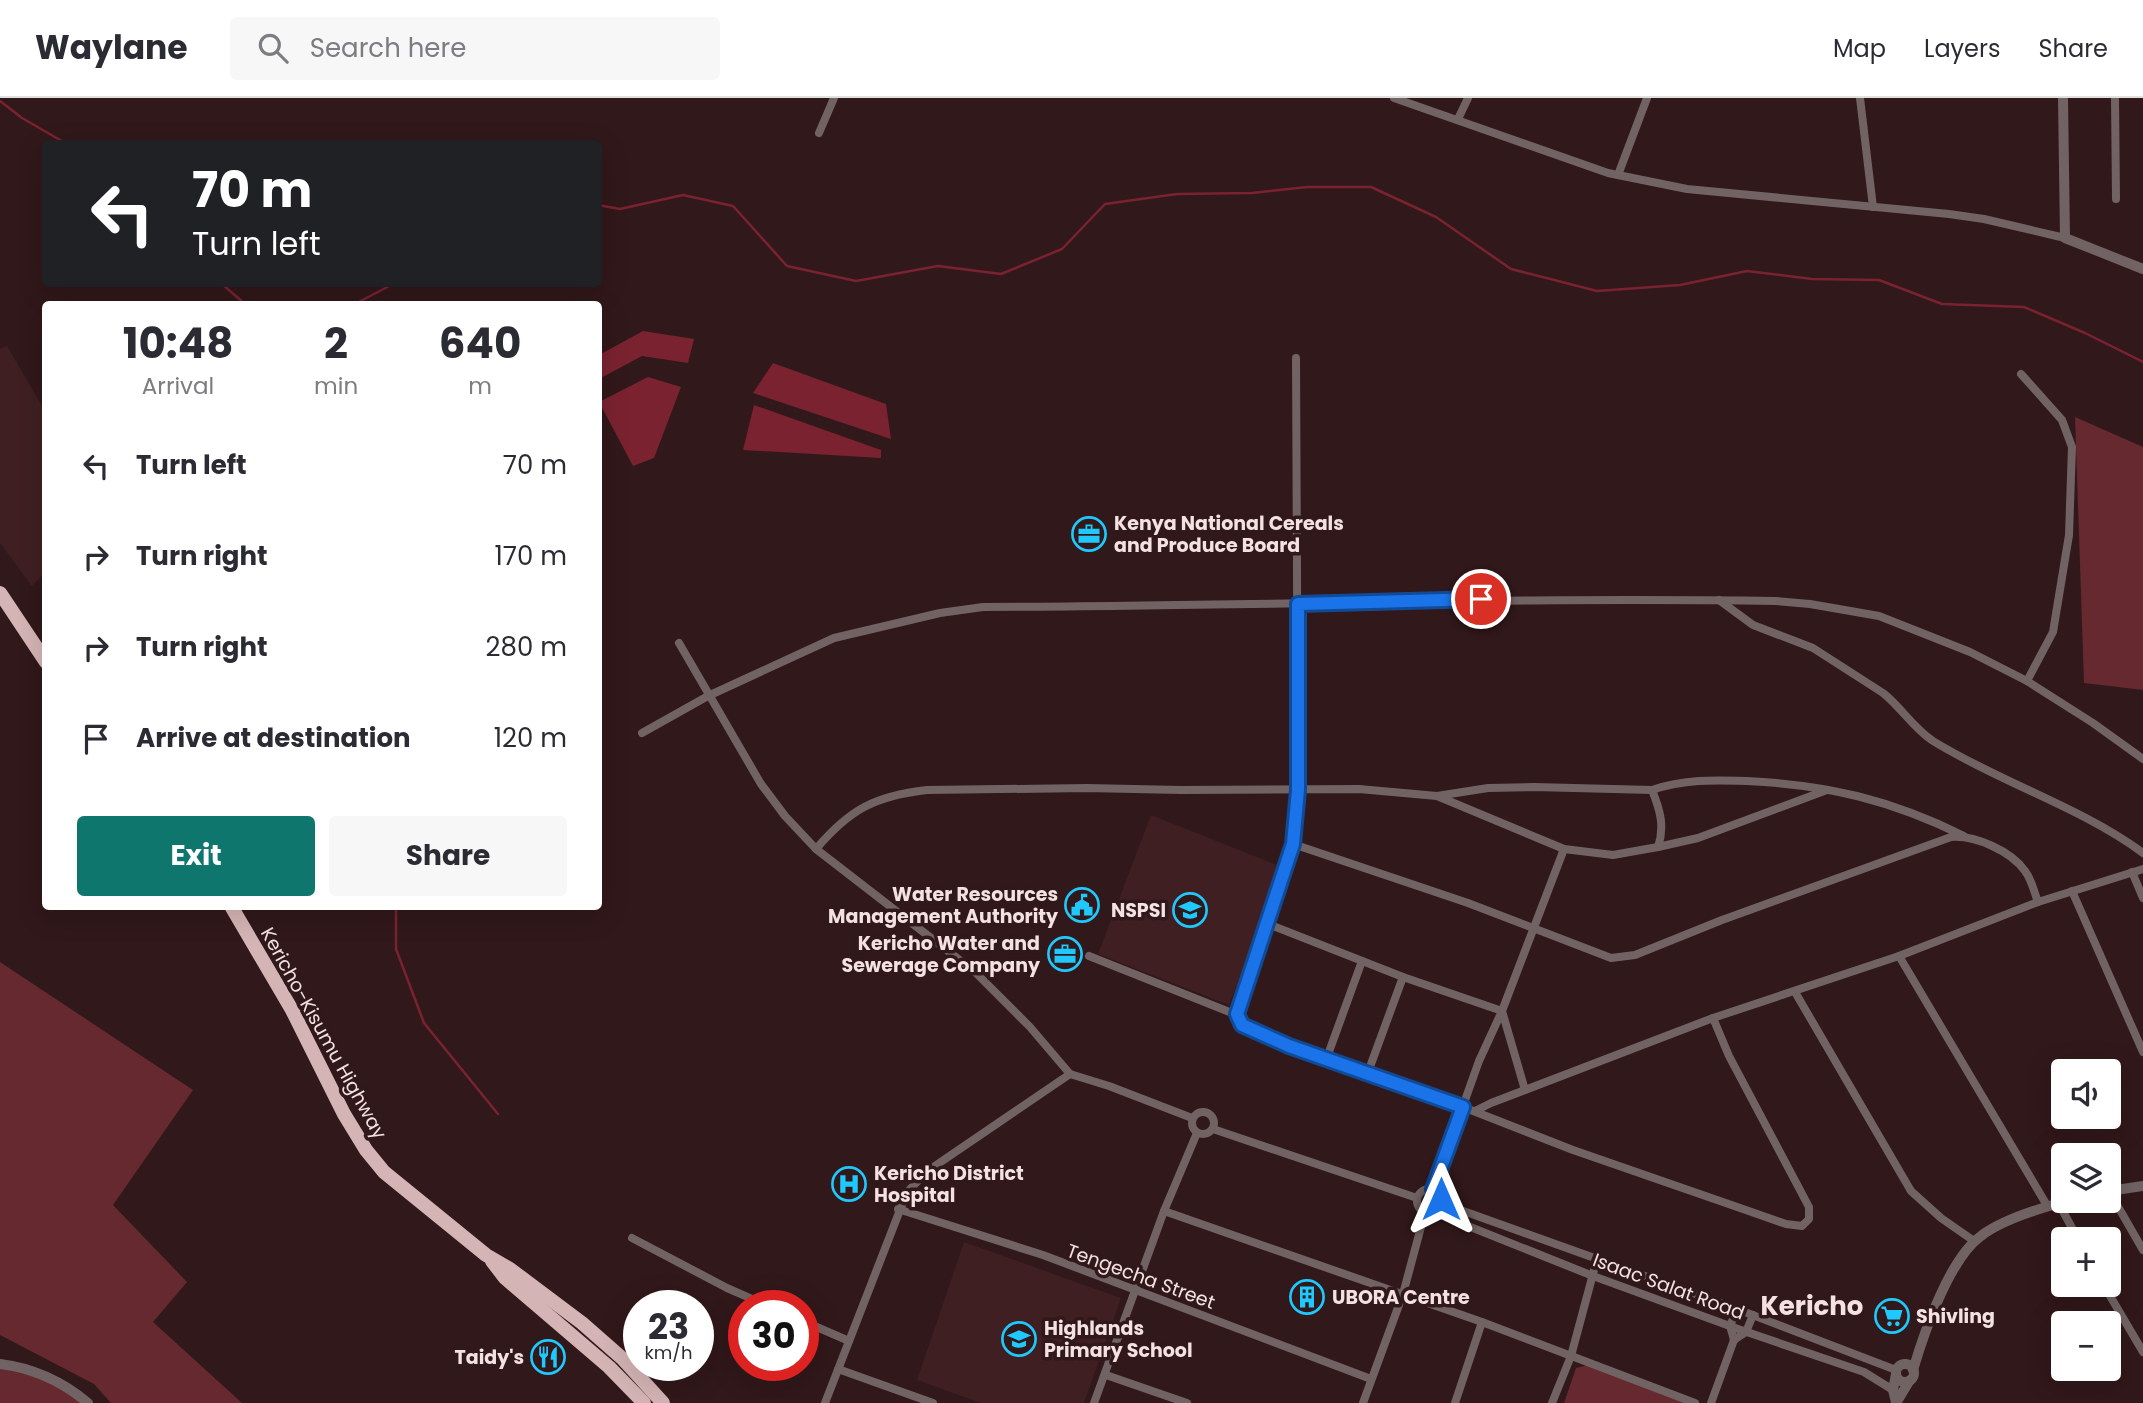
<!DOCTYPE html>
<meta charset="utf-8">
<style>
:root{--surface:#fff;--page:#f7f7f7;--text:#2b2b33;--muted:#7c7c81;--line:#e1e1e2;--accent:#0f766e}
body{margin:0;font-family:Poppins,sans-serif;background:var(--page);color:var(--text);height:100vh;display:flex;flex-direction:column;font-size:26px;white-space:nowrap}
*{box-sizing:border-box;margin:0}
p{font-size:23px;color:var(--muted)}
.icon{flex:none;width:38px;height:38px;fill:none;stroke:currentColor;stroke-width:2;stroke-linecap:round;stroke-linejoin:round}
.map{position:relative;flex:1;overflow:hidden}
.sheet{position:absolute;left:42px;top:203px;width:560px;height:609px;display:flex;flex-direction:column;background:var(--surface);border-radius:7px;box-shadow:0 7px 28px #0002}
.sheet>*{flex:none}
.banner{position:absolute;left:42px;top:42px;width:560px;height:147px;border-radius:7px;box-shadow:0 7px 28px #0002;background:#202124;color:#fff;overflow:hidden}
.buttons{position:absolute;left:2051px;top:961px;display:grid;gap:14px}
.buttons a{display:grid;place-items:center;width:70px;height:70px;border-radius:7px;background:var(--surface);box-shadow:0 7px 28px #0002;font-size:35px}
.speed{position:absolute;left:623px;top:1192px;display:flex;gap:14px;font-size:35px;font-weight:700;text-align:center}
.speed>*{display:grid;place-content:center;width:91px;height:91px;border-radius:50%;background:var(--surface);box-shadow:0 7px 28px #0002;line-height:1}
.speed small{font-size:18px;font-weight:400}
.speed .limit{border:10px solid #d22;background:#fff;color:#111}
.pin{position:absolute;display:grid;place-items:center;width:60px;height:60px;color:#fff;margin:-30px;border:4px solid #fff;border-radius:50%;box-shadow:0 2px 7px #0007}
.me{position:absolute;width:77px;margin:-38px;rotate:0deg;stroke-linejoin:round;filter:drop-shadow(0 0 5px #0008)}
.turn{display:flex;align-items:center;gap:24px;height:147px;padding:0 35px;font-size:32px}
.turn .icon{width:91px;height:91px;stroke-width:2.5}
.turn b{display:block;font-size:49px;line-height:60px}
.eta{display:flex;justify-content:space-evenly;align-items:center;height:119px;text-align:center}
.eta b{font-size:42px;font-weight:700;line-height:49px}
.primary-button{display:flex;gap:14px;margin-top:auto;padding:14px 35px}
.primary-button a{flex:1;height:80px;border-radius:7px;background:var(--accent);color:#fff;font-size:28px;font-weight:700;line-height:80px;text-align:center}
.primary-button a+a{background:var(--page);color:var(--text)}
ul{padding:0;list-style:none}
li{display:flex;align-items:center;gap:21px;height:91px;padding:0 35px}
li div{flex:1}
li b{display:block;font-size:26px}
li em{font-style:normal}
header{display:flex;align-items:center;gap:42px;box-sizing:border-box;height:98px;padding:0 35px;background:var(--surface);border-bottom:2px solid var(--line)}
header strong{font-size:33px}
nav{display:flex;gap:38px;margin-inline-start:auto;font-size:24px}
.search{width:490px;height:63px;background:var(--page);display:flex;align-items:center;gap:18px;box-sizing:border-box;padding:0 24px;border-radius:7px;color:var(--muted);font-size:26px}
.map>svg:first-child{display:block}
.built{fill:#3f1f22}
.green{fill:#65292f}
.water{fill:#7a2230}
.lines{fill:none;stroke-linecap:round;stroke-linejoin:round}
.stream{stroke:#7a2230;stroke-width:2.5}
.minor{stroke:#716363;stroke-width:8}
.tertiary{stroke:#716363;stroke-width:10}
.trunk{stroke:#d4b4b4;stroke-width:14}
.route-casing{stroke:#114b97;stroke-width:18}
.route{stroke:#1a73e8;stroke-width:12}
.labels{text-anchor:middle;stroke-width:7;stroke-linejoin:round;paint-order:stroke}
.poi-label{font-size:19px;font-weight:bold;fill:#f4e2e3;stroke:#31181a;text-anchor:start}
.street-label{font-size:19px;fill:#f4e2e3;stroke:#31181a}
.district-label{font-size:26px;font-weight:bold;fill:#f4e2e3;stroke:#31181a}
</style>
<header>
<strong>Waylane</strong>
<div class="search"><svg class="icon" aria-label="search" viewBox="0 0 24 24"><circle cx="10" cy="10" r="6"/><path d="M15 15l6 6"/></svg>Search here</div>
<nav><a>Map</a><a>Layers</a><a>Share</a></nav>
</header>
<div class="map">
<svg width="2143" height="1305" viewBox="0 0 2143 1305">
<rect width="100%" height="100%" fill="#31181a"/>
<g class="built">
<path d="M7 248 45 313V474L32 488 0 445V251Z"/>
<path d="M1151 717 1282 769 1229 907 1098 856Z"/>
<path d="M964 1144 1121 1200 1084 1305H981L917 1282Z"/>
</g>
<g class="green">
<path d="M2075 319 2143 349V592L2084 585Z"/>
<path d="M0 864 193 992 113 1107 187 1184 153 1224 242 1305H111L94 1286 0 1237Z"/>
<path d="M1588 1267 1691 1305H1564L1576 1270Z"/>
<path d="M0 1270C38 1279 52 1282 84 1305H0Z"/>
</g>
<g class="water">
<path d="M643 233 694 241 688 265 642 258 599 281V257Z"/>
<path d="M773 265 886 306 891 341 753 295Z"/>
<path d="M648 279 681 289 654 360 633 368 599 304Z"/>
<path d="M754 307 881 352V360L743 352Z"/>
</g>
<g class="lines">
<g class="stream">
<path d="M0 3 22 20 67 46"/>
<path d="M598 107 620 111 683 97 733 108 787 168 856 183 938 168 1001 176 1062 151 1105 106 1177 96 1252 95 1307 89H1371L1436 119 1511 171 1597 193 1680 187 1747 173 1812 181 1879 182 1942 206 2024 209 2085 235 2143 264"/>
<path d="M222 186 245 206"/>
<path d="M355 206 393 186"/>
<path d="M396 808V851L424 925 498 1016"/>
</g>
<g class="minor">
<path d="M1394 0 1608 75 1687 91 1949 116 1984 121 2065 140"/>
<path d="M1860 0 1873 109"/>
<path d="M2115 0 2116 101"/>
<path d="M1458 21 1468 0"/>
<path d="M819 35 834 0"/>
<path d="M1618 77 1647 0"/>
<path d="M1296 260 1298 692 1293 746 1238 909V921L1248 930 1289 949 1463 1009 1573 1052 1743 1111 1786 1126 1802 1128 1809 1121V1109L1729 958 1713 920"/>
<path d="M2021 276 2062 322 2072 349 2069 437 2053 534 2027 583"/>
<path d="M1719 502 1753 527 1813 550 1883 595C1901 609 1913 630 1933 643 1999 684 2081 709 2143 755"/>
<path d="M679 545 761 686 785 718 816 751 975 874 1030 929 1070 976"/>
<path d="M642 635 708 598 834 540 940 515 983 509C1248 508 1512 499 1776 503L1810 506 1879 518 1970 554 2027 583 2093 625 2143 661"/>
<path d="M1534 689 1652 692C1660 712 1665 728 1658 749L1613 757 1564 751 1437 698 1488 690Z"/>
<path d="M1652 692C1684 681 1714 682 1747 683 1829 687 1891 702 1964 738"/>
<path d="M1293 746 1468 805 1611 860 1635 857 1722 822 1951 739C1975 737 2011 753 2025 773 2032 782 2034 794 2038 804L1899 858 1713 920 1491 1005 1475 1013"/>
<path d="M1658 749 1698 740 1827 692"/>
<path d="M816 751C850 711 875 698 927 692L1087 690 1181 692 1359 691 1437 698"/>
<path d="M2132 774 2143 800"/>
<path d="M2072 793 2143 954"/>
<path d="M2038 804 2143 771"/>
<path d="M1268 826 1403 879 1502 913 1479 963 1433 1092"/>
<path d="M1089 858 1237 917"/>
<path d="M1899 858 2048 1109"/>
<path d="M1795 894 1911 1093 1941 1120 1974 1143"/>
<path d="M1326 962 1362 863"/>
<path d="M1070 976 1109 988 1192 1020"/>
<path d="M1367 977 1403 879"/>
<path d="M1525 992 1502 913 1564 751"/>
<circle cx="1203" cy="1025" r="11"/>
<path d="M1213 1031 1417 1100"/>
<circle cx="1429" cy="1103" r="12"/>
<path d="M2109 1093 2143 1152"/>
<path d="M1441 1105 1737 1211 1896 1272"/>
<path d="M2059 1106 2078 1141"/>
<path d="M898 1111 1043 1157 1371 1281"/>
<path d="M1164 1113 1482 1224 1695 1305"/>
<path d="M1433 1114 1593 1178 1738 1231 1864 1274 1893 1292"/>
<path d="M632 1140 727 1190 768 1208"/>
<path d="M2103 1186 2143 1254"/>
<path d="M803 1223 849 1243"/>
<path d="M1734 1242 1730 1228 1737 1211"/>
<path d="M1734 1242 1746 1234 1753 1217"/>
<path d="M838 1271 933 1305"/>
<path d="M1106 1277 1187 1305"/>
<path d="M825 1305 907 1094 929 1072 1070 976"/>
<path d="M1094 1305 1164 1113 1197 1035"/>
<path d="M1363 1305 1403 1196 1425 1114"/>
<path d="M1455 1305 1482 1224"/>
<path d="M1552 1305 1571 1258 1597 1161"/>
<path d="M1711 1305 1734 1242"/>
</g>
<g class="tertiary">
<path d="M2063 0 2065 140 2143 171"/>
<path d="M2109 1093 2143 1088"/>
<path d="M0 1266C33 1270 63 1284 88 1305"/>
<circle cx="1905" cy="1275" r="9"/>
<path d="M1913 1272C1924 1235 1949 1161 1981 1138 2003 1121 2044 1109 2071 1102"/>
<path d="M1896 1276 1893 1292 1896 1304"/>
<path d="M1896 1305 1910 1282"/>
</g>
<g class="trunk">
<path d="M0 495 46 564"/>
<path d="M231 808 292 912 344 1016 366 1052 384 1074 486 1157 510 1171 582 1225 623 1261 663 1305"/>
<path d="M492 1163 505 1180 609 1269 644 1305"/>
</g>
</g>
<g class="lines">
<g class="route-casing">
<path id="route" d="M1441 1101 1433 1091 1463 1009 1289 948 1242 927 1237 916 1293 746 1298 692V506L1481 501"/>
</g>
<use href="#route" class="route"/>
</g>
<defs>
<g id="office-ring" transform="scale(1.75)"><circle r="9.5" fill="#31181a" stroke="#1fc9fd" stroke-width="1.5"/><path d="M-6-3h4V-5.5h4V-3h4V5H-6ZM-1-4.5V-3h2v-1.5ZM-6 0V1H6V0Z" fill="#1fc9fd"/></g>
<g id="civic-ring" transform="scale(1.75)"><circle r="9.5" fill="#31181a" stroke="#1fc9fd" stroke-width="1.5"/><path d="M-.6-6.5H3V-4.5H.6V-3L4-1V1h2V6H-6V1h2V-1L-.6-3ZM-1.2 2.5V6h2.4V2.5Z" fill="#1fc9fd"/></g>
<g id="university-ring" transform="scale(1.75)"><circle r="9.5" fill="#31181a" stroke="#1fc9fd" stroke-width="1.5"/><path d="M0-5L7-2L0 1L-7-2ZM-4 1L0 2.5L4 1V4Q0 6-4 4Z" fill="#1fc9fd"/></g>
<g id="hospital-ring" transform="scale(1.75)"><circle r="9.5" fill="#31181a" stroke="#1fc9fd" stroke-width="1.5"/><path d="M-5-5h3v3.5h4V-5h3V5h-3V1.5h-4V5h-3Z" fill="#1fc9fd"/></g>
<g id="building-ring" transform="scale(1.75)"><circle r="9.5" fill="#31181a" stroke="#1fc9fd" stroke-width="1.5"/><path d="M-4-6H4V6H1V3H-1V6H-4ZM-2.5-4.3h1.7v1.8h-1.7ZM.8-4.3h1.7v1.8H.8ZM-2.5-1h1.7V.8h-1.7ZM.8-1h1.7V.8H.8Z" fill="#1fc9fd"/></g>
<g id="supermarket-ring" transform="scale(1.75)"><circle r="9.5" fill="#31181a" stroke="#1fc9fd" stroke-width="1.5"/><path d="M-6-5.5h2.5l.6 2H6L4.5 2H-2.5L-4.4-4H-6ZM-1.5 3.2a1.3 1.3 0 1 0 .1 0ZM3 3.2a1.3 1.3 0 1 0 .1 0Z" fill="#1fc9fd"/></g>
<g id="school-ring" transform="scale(1.75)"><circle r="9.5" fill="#31181a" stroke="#1fc9fd" stroke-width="1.5"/><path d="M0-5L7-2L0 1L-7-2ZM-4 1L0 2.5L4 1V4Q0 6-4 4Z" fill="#1fc9fd"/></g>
<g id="restaurant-ring" transform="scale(1.75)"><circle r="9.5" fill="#31181a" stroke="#1fc9fd" stroke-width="1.5"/><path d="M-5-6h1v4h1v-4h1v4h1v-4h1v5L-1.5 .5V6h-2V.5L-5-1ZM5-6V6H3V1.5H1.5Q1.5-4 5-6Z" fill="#1fc9fd"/></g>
</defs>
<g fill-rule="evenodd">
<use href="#office-ring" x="1089" y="436"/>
<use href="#civic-ring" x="1082" y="807"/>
<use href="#university-ring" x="1190" y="812"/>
<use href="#office-ring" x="1065" y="856"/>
<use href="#hospital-ring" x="849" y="1086"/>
<use href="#building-ring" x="1307" y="1199"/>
<use href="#supermarket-ring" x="1892" y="1218"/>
<use href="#school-ring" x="1019" y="1241"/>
<use href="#restaurant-ring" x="548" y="1259"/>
</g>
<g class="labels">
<g class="poi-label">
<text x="1114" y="432">Kenya National Cereals<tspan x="1114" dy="22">and Produce Board</tspan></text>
<text x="1058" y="803" text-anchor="end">Water Resources<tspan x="1058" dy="22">Management Authority</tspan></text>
<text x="1166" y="819" text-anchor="end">NSPSI</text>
<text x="1040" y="852" text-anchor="end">Kericho Water and<tspan x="1040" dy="22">Sewerage Company</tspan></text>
<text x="874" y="1082">Kericho District<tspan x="874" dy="22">Hospital</tspan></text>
<text x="1332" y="1206">UBORA Centre</text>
<text x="1916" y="1225">Shivling</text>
<text x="1044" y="1237">Highlands<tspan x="1044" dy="22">Primary School</tspan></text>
<text x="524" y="1266" text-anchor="end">Taidy's</text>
</g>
<g class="street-label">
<text transform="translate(324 935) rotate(61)" y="7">Kericho-Kisumu Highway</text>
<text transform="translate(1141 1178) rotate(20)" y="7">Tengecha Street</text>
<text transform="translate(1669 1188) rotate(20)" y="7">Isaac Salat Road</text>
</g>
<g class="district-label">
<text x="1812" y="1217">Kericho</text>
</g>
</g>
</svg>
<div class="buttons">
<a><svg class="icon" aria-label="sound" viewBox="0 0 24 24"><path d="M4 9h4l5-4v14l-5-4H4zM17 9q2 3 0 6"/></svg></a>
<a><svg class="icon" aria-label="layers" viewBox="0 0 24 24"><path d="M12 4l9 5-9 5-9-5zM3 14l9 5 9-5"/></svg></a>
<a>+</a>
<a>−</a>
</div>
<div class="speed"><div>23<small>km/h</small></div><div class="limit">30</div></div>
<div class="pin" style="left:1481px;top:501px;background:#d93025"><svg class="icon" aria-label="arrive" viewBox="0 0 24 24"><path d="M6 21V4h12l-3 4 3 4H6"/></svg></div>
<svg class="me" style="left:1441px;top:1101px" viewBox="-20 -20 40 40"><path d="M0-17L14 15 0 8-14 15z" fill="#1a73e8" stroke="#fff" stroke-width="4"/></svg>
<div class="banner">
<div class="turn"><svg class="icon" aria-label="left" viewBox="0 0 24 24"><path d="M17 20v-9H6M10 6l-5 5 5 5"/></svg><div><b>70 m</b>Turn left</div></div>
</div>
<section class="sheet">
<div class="eta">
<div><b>10:48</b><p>Arrival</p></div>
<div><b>2</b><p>min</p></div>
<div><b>640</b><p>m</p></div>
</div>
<ul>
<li><svg class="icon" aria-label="left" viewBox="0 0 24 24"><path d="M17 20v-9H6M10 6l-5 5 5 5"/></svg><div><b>Turn left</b></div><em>70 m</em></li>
<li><svg class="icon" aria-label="right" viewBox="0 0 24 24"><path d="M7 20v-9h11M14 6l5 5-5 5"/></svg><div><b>Turn right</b></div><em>170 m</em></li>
<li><svg class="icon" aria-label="right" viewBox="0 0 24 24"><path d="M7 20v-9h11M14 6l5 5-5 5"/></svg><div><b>Turn right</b></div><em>280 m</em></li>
<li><svg class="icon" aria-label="arrive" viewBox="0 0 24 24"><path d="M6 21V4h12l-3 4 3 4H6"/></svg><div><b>Arrive at destination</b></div><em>120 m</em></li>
</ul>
<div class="primary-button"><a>Exit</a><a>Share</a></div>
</section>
</div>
